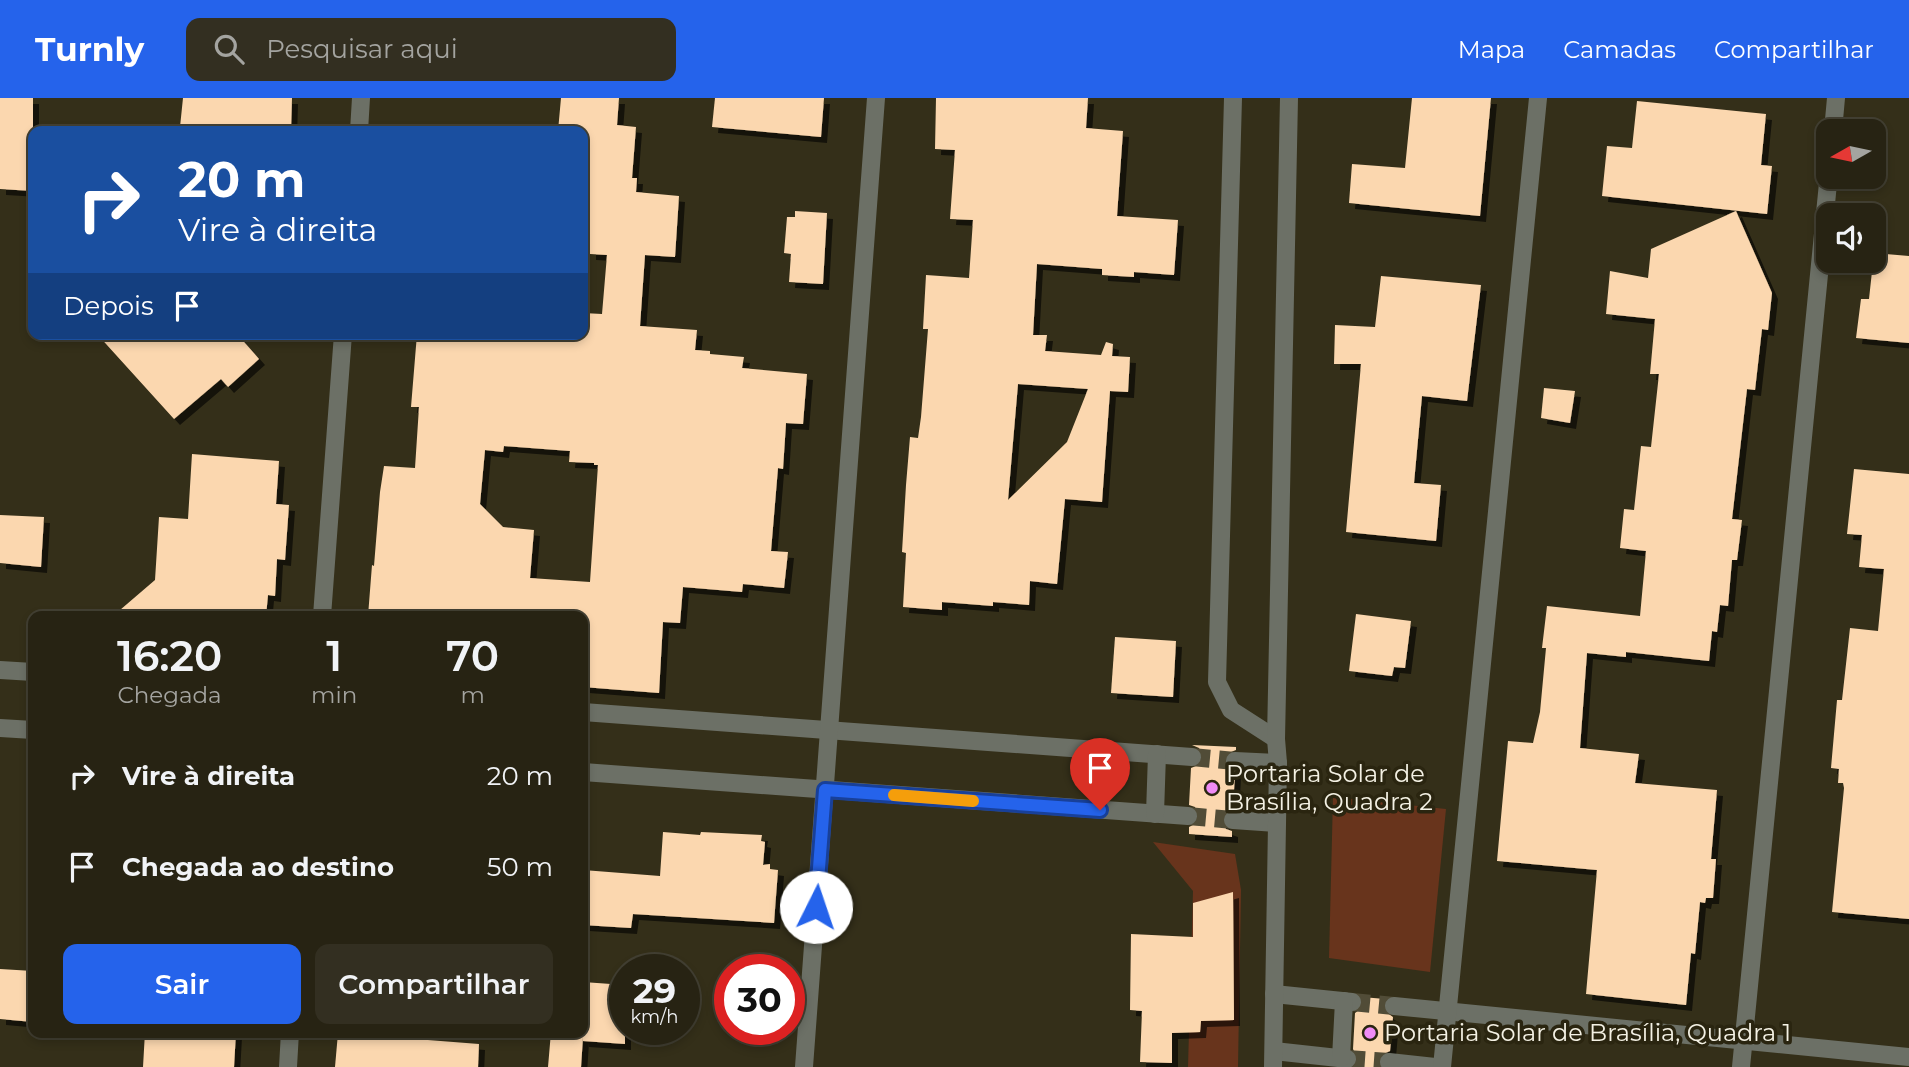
<!DOCTYPE html>
<html lang="pt">
<meta charset="utf-8">
<style>
:root{--surface:#272313;--page:#332f21;--text:#f1f3f6;--muted:#a4a4a0;--line:#434033;--accent:#2563eb}
body{margin:0;font-family:Montserrat,sans-serif;background:var(--page);color:var(--text);height:100vh;display:flex;flex-direction:column;font-size:26px;white-space:nowrap}
*{box-sizing:border-box;margin:0}
p{font-size:23px;color:var(--muted)}
.icon{flex:none;width:38px;height:38px;fill:none;stroke:currentColor;stroke-width:2;stroke-linecap:round;stroke-linejoin:round}
.map{position:relative;flex:1;overflow:hidden}
.side{position:absolute;left:28px;top:513px;width:560px;height:427px;display:flex;flex-direction:column;background:var(--surface);border-radius:14px;box-shadow:0 4px 10px #0003,0 0 0 2px var(--line)}
.side>*{flex:none}
.hud{position:absolute;left:28px;top:28px;width:560px;height:214px;border-radius:14px;box-shadow:0 4px 10px #0003,0 0 0 2px var(--line);background:#1a4fa0;color:#fff;overflow:hidden}
.needle{width:46px;rotate:261deg}
.fabs{position:absolute;left:1816px;top:21px;display:grid;gap:14px}
.fabs a{display:grid;place-items:center;width:70px;height:70px;border-radius:14px;background:var(--surface);box-shadow:0 4px 10px #0003,0 0 0 2px var(--line);font-size:35px}
.speed{position:absolute;left:609px;top:856px;display:flex;gap:14px;font-size:35px;font-weight:700;text-align:center}
.speed>*{display:grid;place-content:center;width:91px;height:91px;border-radius:50%;background:var(--surface);box-shadow:0 4px 10px #0003,0 0 0 2px var(--line);line-height:1}
.speed small{font-size:18px;font-weight:400}
.speed .limit{border:10px solid #d22;background:#fff;color:#111}
.pin{position:absolute;display:grid;place-items:center;width:60px;height:60px;color:#fff;margin:-72px -30px;border-radius:50% 50% 50% 0;rotate:-45deg;box-shadow:0 0 7px #0007}
.pin .icon{rotate:45deg}
.me{position:absolute;width:77px;margin:-38px;rotate:4deg;stroke-linejoin:round;filter:drop-shadow(0 0 5px #0008)}
.turn{display:flex;align-items:center;gap:24px;height:147px;padding:0 35px;font-size:32px}
.turn .icon{width:91px;height:91px;stroke-width:2.5}
.turn b{display:block;font-size:49px;line-height:60px}
.then{display:flex;align-items:center;height:66px;padding:0 35px;background:#0003;gap:14px;font-size:26px}
.eta{display:flex;justify-content:space-evenly;align-items:center;height:119px;text-align:center}
.eta b{font-size:42px;font-weight:600;line-height:49px}
.primary-button{display:flex;gap:14px;margin-top:auto;padding:14px 35px}
.primary-button a{flex:1;height:80px;border-radius:14px;background:var(--accent);color:#fff;font-size:28px;font-weight:600;line-height:80px;text-align:center}
.primary-button a+a{background:var(--page);color:var(--text)}
ul{padding:0;list-style:none}
li{display:flex;align-items:center;gap:21px;height:91px;padding:0 35px}
li div{flex:1}
li b{display:block;font-size:26px}
li em{font-style:normal}
header{display:flex;align-items:center;gap:42px;box-sizing:border-box;height:98px;padding:0 35px;background:var(--accent);color:#fff}
header strong{font-size:33px}
nav{display:flex;gap:38px;margin-inline-start:auto;font-size:24px}
.search{width:490px;height:63px;background:var(--page);display:flex;align-items:center;gap:18px;box-sizing:border-box;padding:0 24px;border-radius:14px;color:var(--muted);font-size:26px}
.map>svg:first-child{display:block}
.green{fill:#68341c}
.building{fill:#fbd7af;fill-rule:evenodd;filter:url(#shadow)}
.lines{fill:none;stroke-linecap:round;stroke-linejoin:round}
.minor-tunnel{stroke:#514c37;stroke-width:18;stroke-dasharray:18 9;stroke-linecap:butt}
.minor{stroke:#6c7066;stroke-width:18}
.route-casing{stroke:#184099;stroke-width:18}
.route{stroke:#2563eb;stroke-width:12}
.slow{stroke:#f59e0b;stroke-width:12}
.poi-dot{fill:#f08bf6;stroke:#2a2510;stroke-width:2.5}
.labels{text-anchor:middle;stroke-width:7;stroke-linejoin:round;paint-order:stroke}
.poi-label{font-size:24px;fill:#f4f1e4;stroke:#2a2510;text-anchor:start}
</style>
<header>
<strong>Turnly</strong>
<div class="search"><svg class="icon" aria-label="search" viewBox="0 0 24 24"><circle cx="10" cy="10" r="6"/><path d="M15 15l6 6"/></svg>Pesquisar aqui</div>
<nav><a>Mapa</a><a>Camadas</a><a>Compartilhar</a></nav>
</header>
<div class="map">
<svg width="1909" height="969" viewBox="0 0 1909 969">
<defs>
<filter id="shadow"><feDropShadow dx="6" dy="6" stdDeviation="0" flood-color="#0009"/></filter>
</defs>
<rect width="100%" height="100%" fill="#342f19"/>
<g class="green">
<path d="M1333 699 1446 711 1430 874 1329 860Z"/>
<path d="M1153 744 1235 756 1241 792 1238 969H1188L1193 793Z"/>
</g>
<g class="building">
<path d="M0 0H33V93L0 91Z"/>
<path d="M183 0H292L291 33H184L185 30 180 29Z"/>
<path d="M561 0H619L617 27 636 29 632 80H637L636 94 679 98 675 159 645 157 640 228 697 232 695 252 710 253V256L744 259 742 270 807 276 803 326 786 325 783 371 778 370 771 453 788 454 784 490 743 486 742 494 683 489 680 525 663 524 659 595 583 589V518H368L372 467 374 468 380 394 384 368 415 370 419 309H411L417 236H583V215L602 216 607 157 590 156V138L583 137V33H558ZM504 348 570 353 569 364 594 365V367H598L590 484 530 480 534 432 503 429 480 406 485 352 503 354Z"/>
<path d="M715 0H824L821 39 712 29Z"/>
<path d="M936 0H1088L1086 30 1123 33 1117 118 1178 122 1174 177 1134 174V179L1102 177V171L1037 166 1033 237H1047L1045 253 1101 257 1106 244 1113 246 1112 258 1130 259 1128 294 1110 293 1102 404 1065 401 1057 486 1030 483 1029 507 993 504V508L942 504V512L903 509 906 455 902 454 906 387 910 339 918 340 921 319 928 231H923L926 177 969 180 973 122 950 121 955 52 935 51ZM1018 286 1088 291 1067 344 1008 402Z"/>
<path d="M1412 0H1491L1480 118 1349 105 1352 66 1405 70Z"/>
<path d="M1637 3 1766 16 1761 67 1772 68 1767 116 1602 98 1607 48 1632 50Z"/>
<path d="M795 113 827 115 823 186 789 184 791 156 784 155 787 119H795Z"/>
<path d="M1736 113 1772 195 1768 232 1762 231 1755 292 1747 291 1732 421 1742 422 1737 462H1732L1728 508 1720 507 1717 534 1712 533 1709 563 1626 554V559L1587 555 1580 650 1639 656 1635 685 1717 692 1711 761H1716L1713 800H1706L1705 805 1700 804 1695 856 1691 855 1686 907 1586 896 1597 772 1497 763 1508 643 1533 645 1540 614 1546 550H1542L1547 508 1640 518 1646 453 1620 450 1624 411 1634 412 1641 348 1651 349 1659 276H1650L1655 221 1606 216 1610 173 1648 180 1651 151Z"/>
<path d="M1874 155 1909 158V245L1856 240 1861 201H1869Z"/>
<path d="M1381 178 1481 187 1467 303 1422 298 1414 385 1441 387 1436 443 1346 434 1361 266H1334L1335 227 1375 229Z"/>
<path d="M97 236H237L259 261 228 289 221 281 174 321Z"/>
<path d="M1544 290 1575 293 1570 325 1541 320Z"/>
<path d="M192 356 279 363 276 406 289 407 285 462 277 461 275 498 268 497 266 518H113L155 482 159 419 188 421Z"/>
<path d="M1854 371 1909 376V821L1832 814 1844 690 1843 685H1838L1839 671 1831 670 1837 602H1842L1850 530 1878 533 1884 471 1859 469 1862 437 1847 436Z"/>
<path d="M0 417 44 419 41 469 0 465Z"/>
<path d="M1356 516 1411 523 1405 570 1394 569 1392 578 1349 573Z"/>
<path d="M1115 539 1176 543 1173 599 1111 595Z"/>
<path d="M1192 647 1236 649V652L1226 656 1224 663 1228 672 1235 674 1233 711 1224 715 1222 722 1226 731 1232 733V739L1189 736V729L1197 725 1199 718 1195 709 1189 707 1191 670 1201 666 1203 659 1199 650Z"/>
<path d="M663 734 700 737 701 734 762 737 761 743 765 744 763 767 770 766V771L778 772 774 825 633 816 631 830 583 827V772L660 778Z"/>
<path d="M1233 794 1234 922 1201 923 1200 934 1172 935V965L1140 964 1142 913 1130 912 1131 836 1193 839V805Z"/>
<path d="M0 871 33 873V924L0 921Z"/>
<path d="M583 884 625 887V946L583 943V939L581 969H548L551 934H583Z"/>
<path d="M1362 899 1385 901 1383 912 1393 919 1390 953 1379 958V969H1355L1358 962 1353 951 1355 915 1362 910Z"/>
<path d="M145 934 200 938V934H236L234 969H143Z"/>
<path d="M338 935 479 946 478 969H335Z"/>
</g>
<g class="lines">
<g class="minor-tunnel">
<path d="M1192 659 1235 663"/>
<path d="M1188 718 1233 722"/>
<path d="M1352 904 1394 908"/>
<path d="M1347 961 1389 964"/>
</g>
<g class="minor">
<path d="M1233 0 1217 584 1231 612 1276 641"/>
<path d="M359 33 361 0"/>
<path d="M1833 33 1836 0"/>
<path d="M322 518 343 236"/>
<path d="M0 572 33 574"/>
<path d="M583 614 1192 659"/>
<path d="M0 630 33 632"/>
<path d="M1235 663 1278 665"/>
<path d="M583 674 1188 718"/>
<path d="M1155 716 1157 656"/>
<path d="M1233 722 1277 725"/>
<path d="M1274 896 1352 904"/>
<path d="M1394 908 1909 959"/>
<path d="M1274 953 1347 961"/>
<path d="M1341 960 1344 903"/>
<path d="M1389 964 1435 969"/>
<path d="M288 969 290 934"/>
<path d="M804 969 876 0"/>
<path d="M1273 969 1278 665 1276 641 1289 0"/>
<path d="M1442 969 1538 0"/>
<path d="M1741 969 1829 75"/>
</g>
</g>
<g class="lines">
<g class="route-casing">
<path id="route" d="M816 809 825 692 1100 712"/>
</g>
<use href="#route" class="route"/>
<path class="slow" d="M894 697 973 703"/>
</g>
<g class="poi-dot">
<circle cx="1212" cy="690" r="7"/>
<circle cx="1370" cy="935" r="7"/>
</g>
<g class="labels">
<g class="poi-label">
<text x="1226" y="684">Portaria Solar de<tspan x="1226" dy="28">Brasília, Quadra 2</tspan></text>
<text x="1384" y="943">Portaria Solar de Brasília, Quadra 1</text>
</g>
</g>
</svg>
<div class="fabs">
<a><svg class="needle" viewBox="-14 -14 28 28"><path d="M0-13l5 13h-10z" fill="#e53935"/><path d="M0 13l5-13h-10z" fill="#a4a4a0"/></svg></a>
<a><svg class="icon" aria-label="sound" viewBox="0 0 24 24"><path d="M4 9h4l5-4v14l-5-4H4zM17 9q2 3 0 6"/></svg></a>
</div>
<div class="speed"><div>29<small>km/h</small></div><div class="limit">30</div></div>
<div class="pin" style="left:1100px;top:712px;background:#d93025"><svg class="icon" aria-label="arrive" viewBox="0 0 24 24"><path d="M6 21V4h12l-3 4 3 4H6"/></svg></div>
<svg class="me" style="left:816px;top:809px" viewBox="-20 -20 40 40"><circle r="19" fill="#fff"/><path d="M0-13L10 11 0 6-10 11z" fill="#2563eb"/></svg>
<div class="hud">
<div class="turn"><svg class="icon" aria-label="right" viewBox="0 0 24 24"><path d="M7 20v-9h11M14 6l5 5-5 5"/></svg><div><b>20 m</b>Vire à direita</div></div>
<div class="then">Depois<svg class="icon" aria-label="arrive" viewBox="0 0 24 24"><path d="M6 21V4h12l-3 4 3 4H6"/></svg></div>
</div>
<section class="side">
<div class="eta">
<div><b>16:20</b><p>Chegada</p></div>
<div><b>1</b><p>min</p></div>
<div><b>70</b><p>m</p></div>
</div>
<ul>
<li><svg class="icon" aria-label="right" viewBox="0 0 24 24"><path d="M7 20v-9h11M14 6l5 5-5 5"/></svg><div><b>Vire à direita</b></div><em>20 m</em></li>
<li><svg class="icon" aria-label="arrive" viewBox="0 0 24 24"><path d="M6 21V4h12l-3 4 3 4H6"/></svg><div><b>Chegada ao destino</b></div><em>50 m</em></li>
</ul>
<div class="primary-button"><a>Sair</a><a>Compartilhar</a></div>
</section>
</div>
